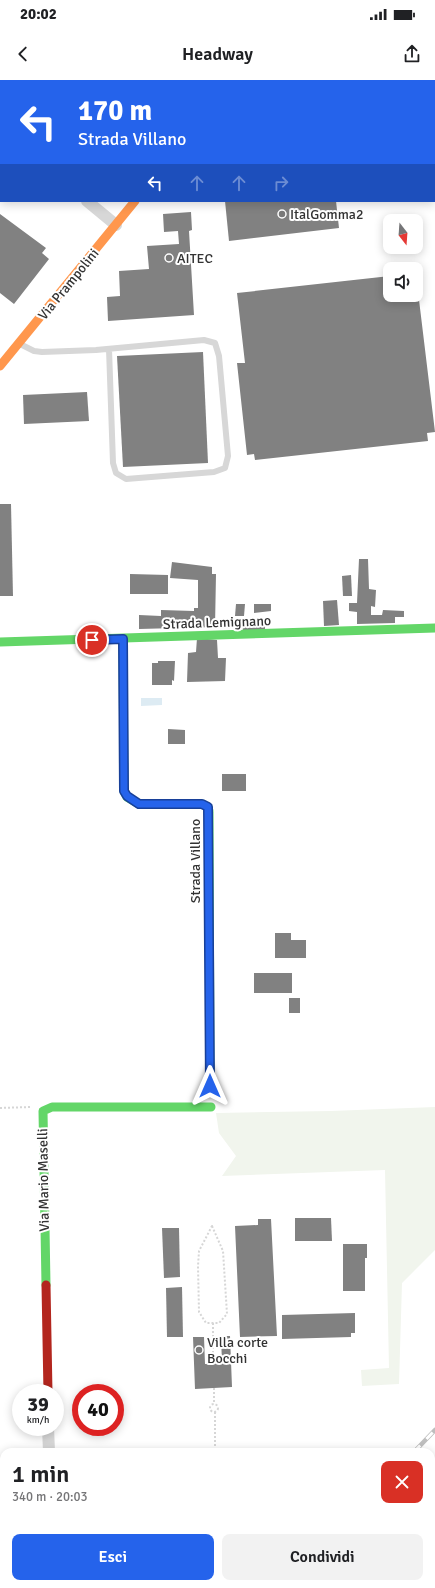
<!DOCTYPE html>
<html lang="it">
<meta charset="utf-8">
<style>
:root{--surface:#fff;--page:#f2f2f2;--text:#202124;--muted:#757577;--accent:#2563eb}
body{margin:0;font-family:Signika,sans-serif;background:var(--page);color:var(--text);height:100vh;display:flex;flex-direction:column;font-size:15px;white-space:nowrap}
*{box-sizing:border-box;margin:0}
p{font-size:13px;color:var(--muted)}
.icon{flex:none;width:22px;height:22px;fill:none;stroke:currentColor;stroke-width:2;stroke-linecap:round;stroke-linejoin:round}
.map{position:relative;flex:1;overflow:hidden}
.details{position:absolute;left:0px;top:1368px;width:435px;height:140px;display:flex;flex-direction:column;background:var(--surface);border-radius:12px 12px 0 0;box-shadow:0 2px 10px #0003}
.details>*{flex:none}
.banner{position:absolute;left:0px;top:0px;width:435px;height:122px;box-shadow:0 2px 10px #0003;background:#2563eb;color:#fff;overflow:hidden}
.needle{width:26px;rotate:163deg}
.fabs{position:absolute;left:383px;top:134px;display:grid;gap:8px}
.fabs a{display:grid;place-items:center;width:40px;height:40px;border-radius:8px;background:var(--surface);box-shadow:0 2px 10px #0003;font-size:20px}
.speed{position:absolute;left:12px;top:1304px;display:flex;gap:8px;font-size:20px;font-weight:700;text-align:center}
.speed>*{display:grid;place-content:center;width:52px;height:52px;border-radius:50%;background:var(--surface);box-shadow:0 2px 10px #0003;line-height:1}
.speed small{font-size:10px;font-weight:400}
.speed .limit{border:6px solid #d22;background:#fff;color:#111}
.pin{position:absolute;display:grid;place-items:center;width:34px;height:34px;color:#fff;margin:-17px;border:2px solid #fff;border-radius:50%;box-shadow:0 1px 4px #0007}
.me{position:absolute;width:44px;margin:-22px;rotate:0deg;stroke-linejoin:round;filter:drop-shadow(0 0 3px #0008)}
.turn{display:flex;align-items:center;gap:14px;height:84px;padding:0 12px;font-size:18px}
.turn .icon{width:52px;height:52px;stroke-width:2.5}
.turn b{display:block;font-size:28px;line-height:34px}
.lanes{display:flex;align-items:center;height:38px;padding:0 12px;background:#0003;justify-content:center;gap:20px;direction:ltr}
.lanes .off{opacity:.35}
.round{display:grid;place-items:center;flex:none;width:42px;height:42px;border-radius:8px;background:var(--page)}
.overview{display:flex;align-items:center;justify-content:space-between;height:68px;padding:0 12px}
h1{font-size:24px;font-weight:600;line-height:30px}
.primary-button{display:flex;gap:8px;margin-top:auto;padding:8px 12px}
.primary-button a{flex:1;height:46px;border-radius:8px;background:var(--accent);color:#fff;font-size:16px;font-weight:600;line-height:46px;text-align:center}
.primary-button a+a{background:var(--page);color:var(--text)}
.status{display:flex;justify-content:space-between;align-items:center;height:28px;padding:0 20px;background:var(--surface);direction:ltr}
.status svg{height:11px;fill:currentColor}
header{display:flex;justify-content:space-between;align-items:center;height:52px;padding:0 12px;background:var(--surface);font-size:18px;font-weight:600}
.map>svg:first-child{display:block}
.green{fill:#f1f5ed}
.water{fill:#ddebf3}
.building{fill:#818181}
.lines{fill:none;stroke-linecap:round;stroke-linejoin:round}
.path{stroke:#d6d6d6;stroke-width:2;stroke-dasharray:2 2;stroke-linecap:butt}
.lane{stroke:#d7d7d7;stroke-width:6}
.street{stroke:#d7d7d7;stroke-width:12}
.fast{stroke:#63d668;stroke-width:9}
.slow{stroke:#ff974d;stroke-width:9}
.jam{stroke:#b3261e;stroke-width:9}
.rail-casing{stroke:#bebebe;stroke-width:4.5}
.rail{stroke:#fff;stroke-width:3;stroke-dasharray:9;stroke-linecap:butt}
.route-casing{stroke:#184099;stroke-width:10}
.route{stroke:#2563eb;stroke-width:7}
.poi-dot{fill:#7a7a7a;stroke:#fff;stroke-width:1.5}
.labels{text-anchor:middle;stroke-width:4;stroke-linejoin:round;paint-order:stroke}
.poi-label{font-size:14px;fill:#333;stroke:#fff;text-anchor:start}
.street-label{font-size:14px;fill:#333;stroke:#fff}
</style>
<div class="status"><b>20:02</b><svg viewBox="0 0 49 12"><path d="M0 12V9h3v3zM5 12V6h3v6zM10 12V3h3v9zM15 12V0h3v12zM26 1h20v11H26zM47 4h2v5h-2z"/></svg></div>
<header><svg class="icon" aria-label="back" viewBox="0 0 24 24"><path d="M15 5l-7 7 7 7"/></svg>Headway<svg class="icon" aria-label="share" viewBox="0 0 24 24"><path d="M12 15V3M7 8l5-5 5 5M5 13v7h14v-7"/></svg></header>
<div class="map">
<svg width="435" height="1508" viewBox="0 0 435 1508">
<rect width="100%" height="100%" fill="#fff"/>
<path class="green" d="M435 1027V1170L402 1203 399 1304 362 1306 361 1290 389 1288 385 1090 222 1096 236 1076 219 1053 216 1033 331 1031Z"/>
<path class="water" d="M141 618H162V625L141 626Z"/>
<g class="building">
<path d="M225 121H336L339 148 229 161Z"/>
<path d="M191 132 192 150 189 151 194 235 108 241 107 217 120 216 119 191 149 189 147 166 179 164 178 151 164 152 163 134Z"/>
<path d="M0 134 46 168 42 173 49 179 14 224 0 213Z"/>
<path d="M416 195 435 352 427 353 428 361 255 380 254 374 247 375 237 283H245L237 213 390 196V215H416Z"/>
<path d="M203 272 208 383 123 387 117 276Z"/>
<path d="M87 312 89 341 24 344 23 315Z"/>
<path d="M0 424H11L13 516H0Z"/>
<path d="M359 479H368L369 509 376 510 375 527 371 526V535H382L383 530 404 531V537H395V543L357 544V532L349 531V523H357Z"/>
<path d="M172 482 212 487V494H216L215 547 139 549V535L161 536V530L194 531V528H198V500L170 498Z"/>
<path d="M130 494 168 495V514H130Z"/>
<path d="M351 495 352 516H343L342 496Z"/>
<path d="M337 520 339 545 324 546 323 521Z"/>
<path d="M236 524H245L244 536H235Z"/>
<path d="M254 524H271V531L254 533Z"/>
<path d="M265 538V550L243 551 242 539Z"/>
<path d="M197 558 217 560 218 578H226L225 601 187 602 188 573 196 572Z"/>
<path d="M158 581H175L174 601 172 600V605H152V583H158Z"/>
<path d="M168 649 185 650V664H168Z"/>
<rect x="222" y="694" width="24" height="17"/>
<path d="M275 853H291V860H306V878H275Z"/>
<rect x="254" y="893" width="38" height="20"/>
<rect x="289" y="918" width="11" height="15"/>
<path d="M295 1138H331L332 1161H295Z"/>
<path d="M258 1139H271L277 1256 240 1257 235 1146 258 1145Z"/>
<path d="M162 1148H179L180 1197 164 1198Z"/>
<path d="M343 1164H367V1178H365V1211H343Z"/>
<path d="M182 1207 183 1257H167L166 1208Z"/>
<path d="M355 1233V1253H351V1257L282 1259V1235Z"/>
<path d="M221 1256H230L232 1307 195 1309 193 1257H204L205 1284 222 1283Z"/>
<path d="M433 1446 435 1449V1508H385L381 1504H431V1448Z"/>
</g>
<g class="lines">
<g class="path">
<path d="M0 1028 31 1027"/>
<path d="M212 1146 223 1171 227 1234 219 1243H206L199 1232 198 1186 199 1171Z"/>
<path d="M213 1243V1283"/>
<path d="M214 1308V1324"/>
<circle cx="214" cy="1328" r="4"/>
<path d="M215 1332V1372"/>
</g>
<g class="lane">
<path d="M401 0V1"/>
<path d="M20 264 34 271 42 272 96 270 204 260 215 263 219 276 228 376 225 388 214 392 126 399 116 393 113 383 109 269"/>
</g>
<g class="street">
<path d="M233 1 234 0"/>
<path d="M0 50 1 51"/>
<path d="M87 121 116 145"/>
<path d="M48 1347 49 1372"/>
<path d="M52 1504V1508"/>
</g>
<g class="fast">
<path d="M123 559 124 711 127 717 139 724H202L208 727 209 731 210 1006"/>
<path d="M0 562 435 548"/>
<path d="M46 1205 43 1031 52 1027H211"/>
</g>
<path class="slow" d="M0 286 135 121"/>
<path class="jam" d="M46 1205 48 1313"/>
<g class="rail-casing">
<g id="rail">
<path d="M414 1372 435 1350"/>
<path d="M282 1508 286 1504"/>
</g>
</g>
<use href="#rail" class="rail"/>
</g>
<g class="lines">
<g class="route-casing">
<path id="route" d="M92 560 123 559 124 711 127 716 139 724H202L208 727 210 1006"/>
</g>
<use href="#route" class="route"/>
</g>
<g class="poi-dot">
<circle cx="282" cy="134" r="4"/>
<circle cx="169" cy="178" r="4"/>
<circle cx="199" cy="1270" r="4"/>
</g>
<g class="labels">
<g class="poi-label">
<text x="290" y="139">ItalGomma2</text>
<text x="177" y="183">AITEC</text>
<text x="207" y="1267">Villa corte<tspan x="207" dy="16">Bocchi</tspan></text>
</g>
<g class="street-label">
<text transform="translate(68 204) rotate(-51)" y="5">Via Prampolini</text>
<text transform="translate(217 542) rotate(-2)" y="5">Strada Lemignano</text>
<text transform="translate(195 781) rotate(-90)" y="5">Strada Villano</text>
<text transform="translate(43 1100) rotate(-91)" y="5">Via Mario Maselli</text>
</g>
</g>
</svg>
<div class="fabs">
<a><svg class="needle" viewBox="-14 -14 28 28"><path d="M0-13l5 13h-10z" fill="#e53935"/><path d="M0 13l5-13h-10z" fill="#757577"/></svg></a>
<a><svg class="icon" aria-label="sound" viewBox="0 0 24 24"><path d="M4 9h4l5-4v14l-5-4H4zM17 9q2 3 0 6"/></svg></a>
</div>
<div class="speed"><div>39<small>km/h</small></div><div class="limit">40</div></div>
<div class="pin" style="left:92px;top:560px;background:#d93025"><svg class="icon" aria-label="arrive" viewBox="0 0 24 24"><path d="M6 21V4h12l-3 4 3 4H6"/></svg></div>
<svg class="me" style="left:210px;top:1006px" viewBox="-20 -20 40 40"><path d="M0-17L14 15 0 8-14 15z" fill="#2563eb" stroke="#fff" stroke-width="4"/></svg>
<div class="banner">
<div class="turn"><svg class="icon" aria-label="left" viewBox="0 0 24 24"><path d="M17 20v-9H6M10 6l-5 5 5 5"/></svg><div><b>170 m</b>Strada Villano</div></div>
<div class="lanes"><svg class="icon" aria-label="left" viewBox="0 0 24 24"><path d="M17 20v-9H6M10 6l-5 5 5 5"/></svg><svg class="icon off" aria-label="ahead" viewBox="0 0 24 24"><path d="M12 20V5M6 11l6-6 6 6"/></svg><svg class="icon off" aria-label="ahead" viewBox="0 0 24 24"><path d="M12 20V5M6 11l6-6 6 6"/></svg><svg class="icon off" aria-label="right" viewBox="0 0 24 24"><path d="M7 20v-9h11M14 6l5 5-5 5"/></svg></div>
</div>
<section class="details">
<div class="overview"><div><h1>1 min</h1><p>340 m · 20:03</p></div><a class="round" style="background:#d93025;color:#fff"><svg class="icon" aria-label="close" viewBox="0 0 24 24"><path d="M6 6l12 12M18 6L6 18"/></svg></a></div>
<div class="primary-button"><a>Esci</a><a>Condividi</a></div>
</section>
</div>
